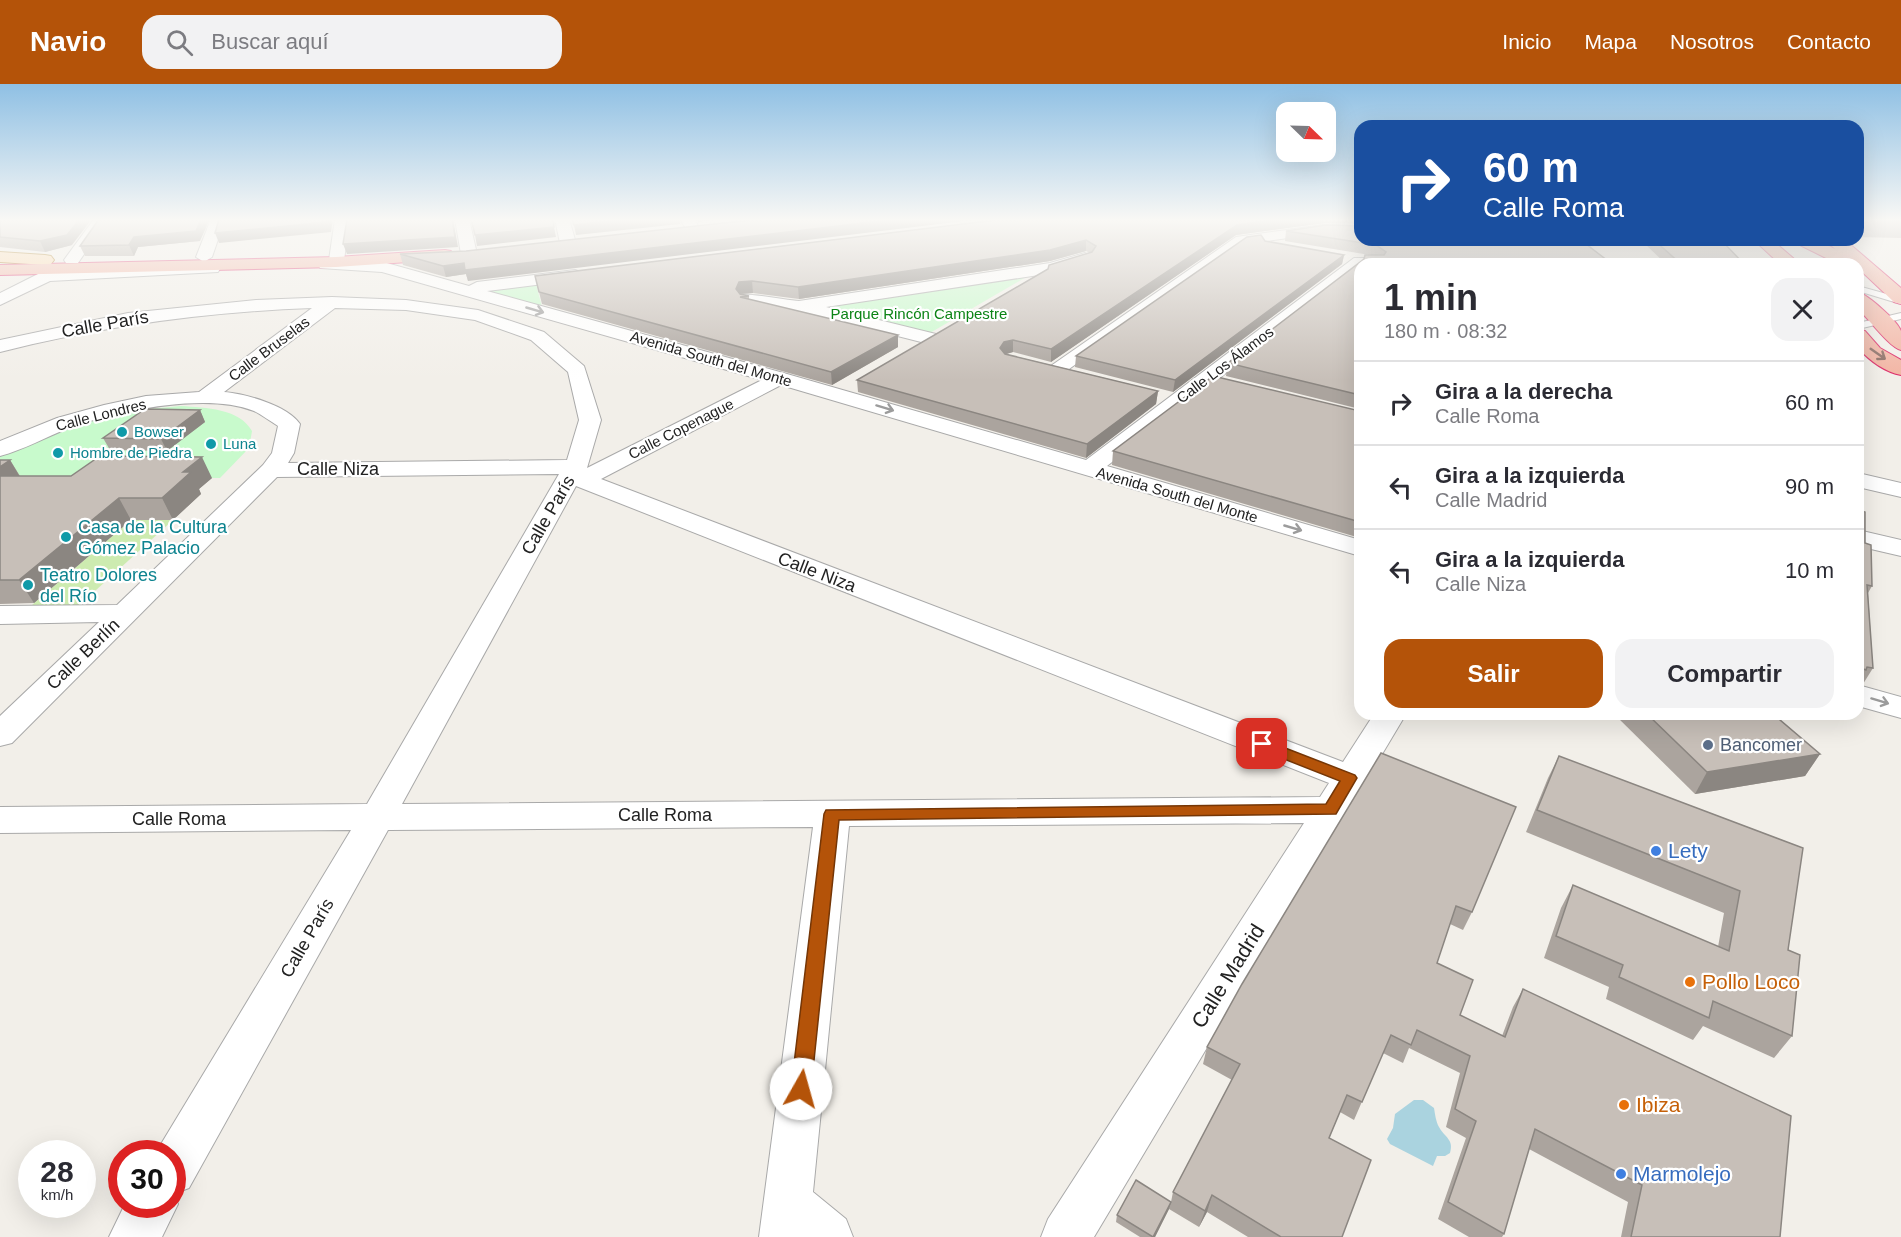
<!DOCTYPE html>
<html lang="es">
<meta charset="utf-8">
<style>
:root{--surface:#fff;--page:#f2f2f3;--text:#2b2b33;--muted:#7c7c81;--line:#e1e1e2;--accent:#b45309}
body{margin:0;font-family:Helvetica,sans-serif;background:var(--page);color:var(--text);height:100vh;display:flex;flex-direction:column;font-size:22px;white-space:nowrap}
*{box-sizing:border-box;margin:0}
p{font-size:20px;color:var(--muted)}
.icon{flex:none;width:33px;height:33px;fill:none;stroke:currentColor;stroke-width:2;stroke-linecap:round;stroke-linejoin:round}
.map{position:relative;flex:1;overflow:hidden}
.details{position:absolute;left:1354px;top:174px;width:510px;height:462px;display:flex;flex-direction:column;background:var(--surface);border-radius:18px;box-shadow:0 6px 24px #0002}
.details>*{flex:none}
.top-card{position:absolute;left:1354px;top:36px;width:510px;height:126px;border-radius:18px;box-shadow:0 6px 24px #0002;background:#1a4fa0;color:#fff;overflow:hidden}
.needle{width:39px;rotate:113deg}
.tools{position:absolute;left:1276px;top:18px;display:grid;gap:12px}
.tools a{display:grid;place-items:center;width:60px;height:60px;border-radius:12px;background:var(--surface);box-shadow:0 6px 24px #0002;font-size:30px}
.speed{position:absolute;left:18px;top:1056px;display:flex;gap:12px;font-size:30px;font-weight:700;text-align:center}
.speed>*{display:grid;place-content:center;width:78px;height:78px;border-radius:50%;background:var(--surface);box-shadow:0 6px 24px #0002;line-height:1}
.speed small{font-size:15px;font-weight:400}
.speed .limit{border:9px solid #d22;background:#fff;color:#111}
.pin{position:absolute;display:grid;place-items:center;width:51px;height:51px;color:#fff;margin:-26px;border-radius:12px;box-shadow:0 3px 9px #0006}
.me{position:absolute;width:66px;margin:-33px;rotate:7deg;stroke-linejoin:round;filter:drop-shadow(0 0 4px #0008)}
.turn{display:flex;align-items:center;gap:21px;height:126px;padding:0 30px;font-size:27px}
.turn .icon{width:78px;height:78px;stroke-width:2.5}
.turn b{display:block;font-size:42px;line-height:51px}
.round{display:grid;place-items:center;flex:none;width:63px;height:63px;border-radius:18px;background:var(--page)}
.headline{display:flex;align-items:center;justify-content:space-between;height:102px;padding:0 30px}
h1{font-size:36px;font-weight:700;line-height:45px}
.action{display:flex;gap:12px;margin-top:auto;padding:12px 30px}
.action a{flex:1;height:69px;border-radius:18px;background:var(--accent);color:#fff;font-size:24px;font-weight:700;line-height:69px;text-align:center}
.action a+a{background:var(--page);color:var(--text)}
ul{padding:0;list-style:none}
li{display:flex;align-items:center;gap:18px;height:84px;padding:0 30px;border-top:2px solid var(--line)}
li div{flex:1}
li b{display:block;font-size:22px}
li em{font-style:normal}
header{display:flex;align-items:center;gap:36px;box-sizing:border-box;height:84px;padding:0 30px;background:var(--accent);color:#fff}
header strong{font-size:28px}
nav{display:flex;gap:33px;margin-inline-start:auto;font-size:21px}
.search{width:420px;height:54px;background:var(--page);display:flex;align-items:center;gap:15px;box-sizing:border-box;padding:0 21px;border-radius:18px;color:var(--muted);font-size:22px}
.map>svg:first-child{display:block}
.grass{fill:#cdebb0}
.park{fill:#c8facc}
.water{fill:#aad3df}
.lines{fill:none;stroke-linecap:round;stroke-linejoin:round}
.service-casing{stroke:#a9a9a9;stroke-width:2}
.minor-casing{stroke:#a9a9a9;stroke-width:2}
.primary-casing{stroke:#a06b00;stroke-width:2}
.trunk-casing{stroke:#dc2a67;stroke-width:2}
.service{fill:#fff;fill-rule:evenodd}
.minor{fill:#fff;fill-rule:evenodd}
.primary{fill:#fcd6a4;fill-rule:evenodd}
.trunk{fill:#f2b4a3;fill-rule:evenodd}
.wall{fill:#aba49e}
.shaded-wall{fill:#8b8681}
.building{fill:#c7bfb8;stroke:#8b8681;stroke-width:1.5}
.oneway{stroke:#9c9c9c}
.oneway2{stroke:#8a6b62}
.route{fill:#b45309;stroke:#753606;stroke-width:1.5}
.culture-dot{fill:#0f9aa8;stroke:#fff;stroke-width:2}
.service-dot{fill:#5c6f8a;stroke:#fff;stroke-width:2}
.shop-dot{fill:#3f7fe0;stroke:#fff;stroke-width:2}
.food-dot{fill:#e8710a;stroke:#fff;stroke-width:2}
.labels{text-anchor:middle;stroke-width:4.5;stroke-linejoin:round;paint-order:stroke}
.far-park-label{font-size:15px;fill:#0c8416;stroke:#fff}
.far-street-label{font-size:15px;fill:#222;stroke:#fff}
.far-culture-label{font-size:15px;fill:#0d838f;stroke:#fff;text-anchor:start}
.street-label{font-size:18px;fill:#222;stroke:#fff}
.culture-label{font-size:18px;fill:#0d838f;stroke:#fff;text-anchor:start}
.service-label{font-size:18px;fill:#4e5e75;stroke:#fff;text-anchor:start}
.near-shop-label{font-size:21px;fill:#366cbe;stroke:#fff;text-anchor:start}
.near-street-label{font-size:21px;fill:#222;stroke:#fff}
.near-food-label{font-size:21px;fill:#c56008;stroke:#fff;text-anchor:start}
</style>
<header>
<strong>Navio</strong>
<div class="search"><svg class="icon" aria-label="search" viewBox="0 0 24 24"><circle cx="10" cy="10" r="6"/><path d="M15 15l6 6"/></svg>Buscar aquí</div>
<nav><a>Inicio</a><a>Mapa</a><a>Nosotros</a><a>Contacto</a></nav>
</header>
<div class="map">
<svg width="1901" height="1153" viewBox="0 0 1901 1153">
<rect width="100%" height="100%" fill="#f2efe9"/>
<path class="grass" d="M131 436H173L73 527H25Z"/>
<g class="park">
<path d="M1033 189 923 253 811 224Z"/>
<path d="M536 200 542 223 485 209 492 206Z"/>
<path d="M181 322C206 324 239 324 252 347L249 364 220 394 111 393 0 398V364L12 358 126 327Z"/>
</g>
<path class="water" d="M1414 1016H1423L1434 1024C1435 1030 1436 1038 1439 1043 1445 1054 1454 1055 1450 1069L1445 1072H1437L1433 1082 1390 1060 1387 1055 1393 1044 1395 1030Z"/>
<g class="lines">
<g class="service-casing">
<g id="service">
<path d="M1858 202 1901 214V220L1858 207Z"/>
<path d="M1901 229V235L1858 245V239Z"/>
</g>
</g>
<g class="minor-casing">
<g id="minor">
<path d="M94 135H108L78 179H66L64 176Z"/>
<path d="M211 135H225L212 173 204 178 196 173Z"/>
<path d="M335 135H349L344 177 383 178 469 202 477 198 575 186 581 188 583 191 581 194 575 196 487 207 787 290 1086 376 1354 174H1366L1368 177 1366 180H1360V184L1107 382 1360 456V472L781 301 601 395 1343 678 1374 630H1406L1094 1153H1041L1048 1135 1304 739 849 742 813 1108 846 1135 853 1153H759L813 743 388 746 189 1104 173 1110 178 1120 162 1153H109L125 1120H172V1070H155L351 746 0 749V723L367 720 559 390 277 393 12 659 0 662V632L99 538 0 540V522L117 521 263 381 272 369 278 342C270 337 262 331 254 327 206 308 116 327 69 344 46 353 23 366 0 372V357L57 334 104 321 146 312 199 308 312 224C206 228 103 242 0 268V256L128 229 256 216 332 213 406 216 478 226 544 248 584 282 601 336 587 384 762 296 382 188 320 184 318 181 320 178 329 176ZM335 224 406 226 475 236 531 256 568 288 579 336 567 376 288 379 294 369 300 340C287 321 246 310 224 308ZM576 402 1329 699 1320 713 402 720Z"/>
<path d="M455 135H469L477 170 475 173 469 175 461 170Z"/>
<path d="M555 135H569L576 159 573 162 568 164 560 159Z"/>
<path d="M680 135H694L700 145 693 149 688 148Z"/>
<path d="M1324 141 1360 142V150L1324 149 1245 160 1062 290H1048L1045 286 1236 153Z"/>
<path d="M1085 169 1093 174 1091 177 1052 189 826 223 940 251 942 255 940 259 933 261 799 227 763 224 742 219 739 215 742 211C751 209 787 216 799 217L1050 179Z"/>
<path d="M212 180 218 182 220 185 218 188 50 197 0 221V209L38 190 40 183H52L54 187Z"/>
<path d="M1858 389 1901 399V413L1858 403Z"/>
<path d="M1858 446 1901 456V472L1858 462Z"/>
<path d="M1858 601 1901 613V634L1858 622Z"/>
</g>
</g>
<g class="primary-casing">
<path id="primary" d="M0 168 45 171 51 172 54 176 51 180 45 181 0 178Z"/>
</g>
<g class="trunk-casing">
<g id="trunk">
<path d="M1754 156H1772L1800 180H1780Z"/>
<path d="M1796 156H1817L1835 165 1826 156H1845L1901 204V220L1894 218 1858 184V180H1838L1798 160Z"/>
<path d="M445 166 451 167 454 171 451 175 336 183 0 191V181L336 173Z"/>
<path d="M1858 208C1868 211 1898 237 1901 247 1901 252 1901 261 1901 266 1890 264 1869 235 1858 225Z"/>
<path d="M1858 245 1865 247 1880 264 1901 276V291C1885 288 1869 276 1858 264Z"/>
</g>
</g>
<use href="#service" class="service"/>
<use href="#minor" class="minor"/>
<use href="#primary" class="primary"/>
<use href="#trunk" class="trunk"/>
</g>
<g class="wall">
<path d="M0 135 72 161 45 168 0 163Z"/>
<path d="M1003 135H1360V142V140L1324 139 1236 151 1051 278 1013 268 1006 270 1158 307 1156 320 1086 374 858 308 857 296 1090 169 1086 167 1050 177 799 215 753 209 740 210 749 212V215L898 263 832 301 542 220 535 192Z"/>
<path d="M1858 135H1901V154L1858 153Z"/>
<path d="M1286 147 1360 156H1565L1360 180V325L1226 292 1228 279 1370 171 1285 157Z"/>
<path d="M1648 156H1703L1744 180H1666L1646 161Z"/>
<path d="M200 157 138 163 134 172H85L80 162Z"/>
<path d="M1265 157 1344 171 1342 180 1173 308 1075 283 1076 272Z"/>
<path d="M466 167 468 197 466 190 446 193 403 181 400 170Z"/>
<path d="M200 326 205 338 167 367 110 366 103 354Z"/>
<path d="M1360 327V454L1112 381 1113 367Z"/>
<path d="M0 376H10L20 392 212 394 199 405 201 410 173 436H131L34 519 0 520Z"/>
<path d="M1858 426 1872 502 1868 509 1873 584 1863 600 1858 599Z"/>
<path d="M1614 630H1773L1820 670 1805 692 1695 710Z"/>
<path d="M1381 669 1472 828 1463 846 1450 840 1437 879 1460 931 1502 952 1513 923 1523 905 1780 1153H1621L1628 1118 1529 1065 1504 1150 1502 1153H1469L1438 1135 1466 1054 1446 1043 1460 989 1409 964 1403 979 1383 969 1354 1036 1340 1028 1329 1054 1342 1153H1248L1207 1128 1199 1143 1169 1125 1155 1153H1140L1116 1138 1117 1131 1171 1118 1173 1108 1232 996 1203 980 1207 963Z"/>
<path d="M1559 672 1803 764 1788 866 1792 952 1774 974 1703 942 1693 956 1606 915 1609 903 1544 874 1561 824 1573 801 1718 863 1724 829 1526 748 1548 694Z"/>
</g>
<g class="shaded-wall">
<path d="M80 135H92L72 161 45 168 40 157Z"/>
<path d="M201 135H210L200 157 138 163 134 172 129 161 134 153Z"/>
<path d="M328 135H333L331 148 219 159 215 149Z"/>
<path d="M453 135 458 163 347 170 343 160Z"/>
<path d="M630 135H680V140L576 151 574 141Z"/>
<path d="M698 135H723L698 138Z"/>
<path d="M897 135H980L468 197 466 190 446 193 443 182Z"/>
<path d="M1280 135H1324V139L1236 151 1051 278V265L1237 141Z"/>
<path d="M554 143 556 153 477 162 475 151Z"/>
<path d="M1086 156V167L1050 177 799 215 798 203Z"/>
<path d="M1344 171 1342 180 1173 308 1175 296Z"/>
<path d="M752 197 753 209 740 210 736 205 739 198Z"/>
<path d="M898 251V263L832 301 831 288Z"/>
<path d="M1013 256V268L1003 271 1000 264 1004 258Z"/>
<path d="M1158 307 1156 320 1086 374 1087 360Z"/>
<path d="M200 326 205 338 167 367 161 355Z"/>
<path d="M202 373 212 394 199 405 201 410 173 436 162 414 183 388Z"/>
<path d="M10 376 23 398 0 412V383Z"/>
<path d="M119 414 131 436 34 519 19 496Z"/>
<path d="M1820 670 1805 692 1695 710 1707 688Z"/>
<path d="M1212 1111 1207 1128 1199 1143 1205 1127Z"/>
<path d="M1171 1118 1169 1125 1155 1153H1153Z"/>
</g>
<g class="building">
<path d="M0 135H80L67 151 40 157 0 153Z"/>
<path d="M99 135H201L196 147 134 153 129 161 80 162Z"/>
<path d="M219 135H328L327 138 215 149Z"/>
<path d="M347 135H452L455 153 343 160Z"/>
<path d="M471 135H553L554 143 475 151Z"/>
<path d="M572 135H629L574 141Z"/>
<path d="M760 135H897L465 186 464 179 443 182 400 170 466 167Z"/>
<path d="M1004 135H1280L1237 141 1051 265 1013 256 1004 258 1000 264 1005 270 1158 307 1087 360 857 296 1048 185 1049 181 1092 168 1096 162 1086 156 1050 166 798 203 752 197 739 198 736 205 740 210 749 212 740 213 898 251 831 288 539 208 535 192Z"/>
<path d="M1864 135H1901V137L1866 136Z"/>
<path d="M1326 141 1360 142V156L1582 157 1612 180H1360V311L1228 279 1364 175 1365 171H1384L1386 168 1376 161 1286 147Z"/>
<path d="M1261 151 1265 157 1344 171 1175 296 1076 272 1247 153Z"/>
<path d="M1654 156H1703L1722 157 1744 180H1681Z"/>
<path d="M1213 292 1360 327V438L1113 367Z"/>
<path d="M145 325 200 326 161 355 103 354Z"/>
<path d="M100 372 202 373 183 388H191L162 414H119L19 496H0V392H71Z"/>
<path d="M0 376H10L0 383Z"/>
<path d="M1858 426 1865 428V459L1871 461 1872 502 1867 501 1873 584 1867 583 1866 586 1858 583Z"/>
<path d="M1647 630H1773L1820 670 1707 688Z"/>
<path d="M1381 669 1516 723 1472 828 1456 822 1437 879 1473 896 1460 931 1505 953 1523 905 1791 1032 1780 1153H1631L1642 1101 1535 1045 1504 1150 1448 1118 1476 1037 1455 1025 1470 972 1417 946 1411 961 1391 951 1362 1018 1347 1011 1329 1054 1371 1076 1342 1153H1281L1212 1111 1205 1127 1173 1108 1240 980 1207 963 1242 900Z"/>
<path d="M1559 672 1803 764 1788 866 1800 871 1792 952 1713 917 1709 934 1619 893 1623 881 1556 852 1573 801 1729 867 1740 807 1537 726Z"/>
<path d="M1136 1096 1171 1118 1153 1153 1117 1131Z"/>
</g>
<defs><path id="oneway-shaft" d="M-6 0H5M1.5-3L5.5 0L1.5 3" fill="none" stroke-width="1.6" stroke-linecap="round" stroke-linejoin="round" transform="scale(1.5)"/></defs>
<g class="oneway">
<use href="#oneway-shaft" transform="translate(535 226) rotate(16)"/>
<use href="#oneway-shaft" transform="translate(885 324) rotate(17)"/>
<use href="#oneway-shaft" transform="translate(1293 444) rotate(16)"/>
<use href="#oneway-shaft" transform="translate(1880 617) rotate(17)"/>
</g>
<use class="oneway2" href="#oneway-shaft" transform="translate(1878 270) rotate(35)"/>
<linearGradient id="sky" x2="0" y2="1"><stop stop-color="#8fc0e4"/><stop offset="0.46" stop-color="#f9f8f5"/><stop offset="1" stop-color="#f9f8f5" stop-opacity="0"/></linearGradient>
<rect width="1901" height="296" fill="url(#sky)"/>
<path class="route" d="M1262 655 1355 691 1357 694 1336 730 839 736 811 1005 808 1012 801 1014 794 1012 791 1005 824 730 826 726 1326 720 1340 697 1256 664 1254 660Z"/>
<g class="culture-dot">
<circle cx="122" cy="348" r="6"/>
<circle cx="211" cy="360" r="6"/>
<circle cx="58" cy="369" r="6"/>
<circle cx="66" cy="453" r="6"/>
<circle cx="28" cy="501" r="6"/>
</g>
<circle class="service-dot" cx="1708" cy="661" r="6"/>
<g class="shop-dot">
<circle cx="1656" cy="767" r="6"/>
<circle cx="1621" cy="1090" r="6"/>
</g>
<g class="food-dot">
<circle cx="1690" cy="898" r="6"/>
<circle cx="1624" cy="1021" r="6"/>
</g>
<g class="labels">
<g class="far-park-label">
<text x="919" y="235">Parque Rincón Campestre</text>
</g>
<g class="far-street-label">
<text transform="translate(269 265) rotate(-37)" y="5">Calle Bruselas</text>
<text transform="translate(711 275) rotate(16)" y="5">Avenida South del Monte</text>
<text transform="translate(1225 281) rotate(-37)" y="5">Calle Los Álamos</text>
<text transform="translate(101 331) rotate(-14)" y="5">Calle Londres</text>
<text transform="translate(681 345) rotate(-27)" y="5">Calle Copenague</text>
<text transform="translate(1177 411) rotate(16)" y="5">Avenida South del Monte</text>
</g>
<g class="far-culture-label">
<text x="134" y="353">Bowser</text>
<text x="223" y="365">Luna</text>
<text x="70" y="374">Hombre de Piedra</text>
</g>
<g class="street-label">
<text transform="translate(105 240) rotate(-10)" y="6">Calle París</text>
<text x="338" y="391">Calle Niza</text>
<text transform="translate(548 431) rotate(-60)" y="6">Calle París</text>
<text transform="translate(817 488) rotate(21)" y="6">Calle Niza</text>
<text transform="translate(83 570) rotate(-44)" y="6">Calle Berlín</text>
<text x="665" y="737">Calle Roma</text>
<text x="179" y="741">Calle Roma</text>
<text transform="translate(307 854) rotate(-60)" y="6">Calle París</text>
</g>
<g class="culture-label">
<text x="78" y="449">Casa de la Cultura<tspan x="78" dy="21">Gómez Palacio</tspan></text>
<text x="40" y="497">Teatro Dolores<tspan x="40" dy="21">del Río</tspan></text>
</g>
<g class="service-label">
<text x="1720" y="667">Bancomer</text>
</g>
<g class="near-shop-label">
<text x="1668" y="774">Lety</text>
<text x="1633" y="1097">Marmolejo</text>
</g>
<g class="near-street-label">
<text transform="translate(1228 892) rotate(-58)" y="7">Calle Madrid</text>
</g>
<g class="near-food-label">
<text x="1702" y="905">Pollo Loco</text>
<text x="1636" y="1028">Ibiza</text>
</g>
</g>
</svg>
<div class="tools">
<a><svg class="needle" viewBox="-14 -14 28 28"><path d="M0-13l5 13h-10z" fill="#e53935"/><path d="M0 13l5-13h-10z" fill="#7c7c81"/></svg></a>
</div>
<div class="speed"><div>28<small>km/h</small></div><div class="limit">30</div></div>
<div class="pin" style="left:1262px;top:660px;background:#d93025"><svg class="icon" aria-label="arrive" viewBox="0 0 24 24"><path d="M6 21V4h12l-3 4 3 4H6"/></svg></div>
<svg class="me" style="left:801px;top:1005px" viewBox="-20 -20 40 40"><circle r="19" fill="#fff"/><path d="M0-13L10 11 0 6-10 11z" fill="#b45309"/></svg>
<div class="top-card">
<div class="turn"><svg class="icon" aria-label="right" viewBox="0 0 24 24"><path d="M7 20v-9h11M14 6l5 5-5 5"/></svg><div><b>60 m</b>Calle Roma</div></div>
</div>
<section class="details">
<div class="headline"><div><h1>1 min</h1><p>180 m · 08:32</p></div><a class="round"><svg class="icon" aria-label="close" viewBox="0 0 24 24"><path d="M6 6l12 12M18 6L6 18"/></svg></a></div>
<ul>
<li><svg class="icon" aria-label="right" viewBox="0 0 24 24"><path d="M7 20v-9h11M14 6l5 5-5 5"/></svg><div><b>Gira a la derecha</b><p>Calle Roma</p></div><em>60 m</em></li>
<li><svg class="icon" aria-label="left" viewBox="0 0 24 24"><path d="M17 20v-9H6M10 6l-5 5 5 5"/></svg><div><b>Gira a la izquierda</b><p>Calle Madrid</p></div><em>90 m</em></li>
<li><svg class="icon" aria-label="left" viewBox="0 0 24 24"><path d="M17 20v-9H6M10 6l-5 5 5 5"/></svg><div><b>Gira a la izquierda</b><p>Calle Niza</p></div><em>10 m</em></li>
</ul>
<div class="action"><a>Salir</a><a>Compartir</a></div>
</section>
</div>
